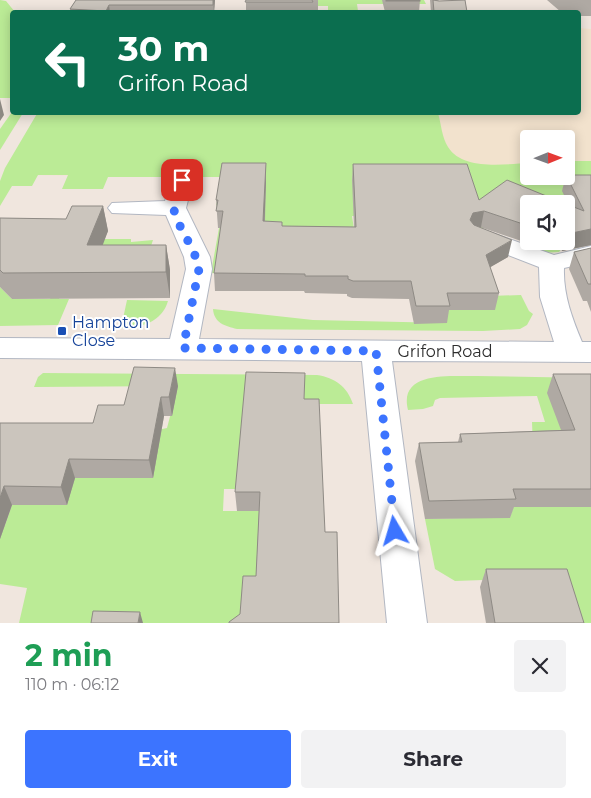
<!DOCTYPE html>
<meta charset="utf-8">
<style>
:root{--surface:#fff;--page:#f2f2f3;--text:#2b2b33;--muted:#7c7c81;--accent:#3c74ff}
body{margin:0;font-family:Montserrat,sans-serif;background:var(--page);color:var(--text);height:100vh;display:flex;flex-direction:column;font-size:19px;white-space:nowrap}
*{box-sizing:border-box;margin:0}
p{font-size:16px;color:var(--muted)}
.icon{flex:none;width:28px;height:28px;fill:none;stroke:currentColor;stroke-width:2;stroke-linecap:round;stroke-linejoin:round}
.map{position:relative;height:623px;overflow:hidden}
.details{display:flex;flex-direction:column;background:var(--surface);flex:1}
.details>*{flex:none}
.guide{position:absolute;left:10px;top:10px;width:571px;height:105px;border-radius:5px;box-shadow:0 2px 12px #0003;background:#0b6e4f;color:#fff;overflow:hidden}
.needle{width:32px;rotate:89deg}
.controls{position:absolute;left:520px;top:130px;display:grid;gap:10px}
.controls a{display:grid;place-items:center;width:55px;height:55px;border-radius:5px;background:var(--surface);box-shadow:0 2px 12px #0003;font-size:25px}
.pin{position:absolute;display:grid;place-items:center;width:42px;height:42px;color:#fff;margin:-21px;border-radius:10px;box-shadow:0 2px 8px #0006}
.me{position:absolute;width:55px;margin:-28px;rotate:353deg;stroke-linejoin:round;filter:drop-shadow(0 0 4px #0008)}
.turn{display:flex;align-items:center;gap:18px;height:105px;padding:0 25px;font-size:22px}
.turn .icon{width:65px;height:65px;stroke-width:2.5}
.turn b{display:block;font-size:35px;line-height:42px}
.round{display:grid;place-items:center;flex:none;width:52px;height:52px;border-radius:5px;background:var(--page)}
.headline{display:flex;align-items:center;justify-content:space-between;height:85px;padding:0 25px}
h1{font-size:30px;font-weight:700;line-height:38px;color:#1e9e55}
.action{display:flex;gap:10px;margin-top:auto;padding:10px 25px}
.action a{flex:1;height:58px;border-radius:5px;background:var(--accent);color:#fff;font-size:20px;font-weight:700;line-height:58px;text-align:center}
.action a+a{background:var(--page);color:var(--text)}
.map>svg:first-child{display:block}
.education{fill:#f2e2cd;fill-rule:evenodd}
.green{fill:#bbeb96}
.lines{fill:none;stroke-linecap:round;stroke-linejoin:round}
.minor-casing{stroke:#b2b7c2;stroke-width:2}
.minor{fill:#fff;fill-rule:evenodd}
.wall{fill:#afa9a3}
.shaded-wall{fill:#8e8a84}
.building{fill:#cbc5bd;stroke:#8e8a84}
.route{stroke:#3c74ff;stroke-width:9;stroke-dasharray:0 16.2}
.transit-dot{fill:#1a4fb4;stroke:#fff;stroke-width:2}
.labels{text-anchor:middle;stroke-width:4;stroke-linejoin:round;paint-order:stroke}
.transit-label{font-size:16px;fill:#164399;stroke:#fff;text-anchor:start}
.street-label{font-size:16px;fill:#2d2d2d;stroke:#fff}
</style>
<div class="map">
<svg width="591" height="623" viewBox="0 0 591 623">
<rect width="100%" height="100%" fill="#f0e6de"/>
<path class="education" d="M579 28 591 29V180L18 175 50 113 579 112ZM529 139H566V176H529Z"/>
<g class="green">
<path d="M0 0 6 1 15 12H12V98H0Z"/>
<path d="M318 0H424L426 4H357L358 11 355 12H312L328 11V6H295L318 4Z"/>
<path d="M12 112 23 113 0 150V129Z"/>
<path d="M38 112 438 113C441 123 442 138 448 147 463 171 505 164 529 163V176H566V161H591V198L569 206 566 217V204H529L515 231 352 216 354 229 491 267 485 270 452 310H494L490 296 521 295 529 311 533 314 527 325 520 329 483 331 237 329C225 326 214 323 213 309L313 320 447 323 445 292 211 273 219 228H264L216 205 223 177H108L103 189H62L68 175H38L32 186H12L0 206V181L5 168Z"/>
<path d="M67 239H131V242L153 240 148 255 70 270 59 299H69L58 325 0 326V287L12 299H50L61 273Z"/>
<path d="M531 241H559L562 248 559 252 543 253 534 249Z"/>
<path d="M127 300 168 301C162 322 141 328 121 328Z"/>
<path d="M43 373 317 375C335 378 347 386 353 404H304L249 489H224L223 511H314L257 584 243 623H19L27 588 0 584V530L5 525 12 505 83 446 167 428 178 386 34 387 38 377Z"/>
<path d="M477 376 591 378V623H569L483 580 455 581 435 569 425 519 510 517 533 449 532 422H545L537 396 440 398 435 400 433 406 423 409 408 410C398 370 452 377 477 376Z"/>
</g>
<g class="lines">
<g class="minor-casing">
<path id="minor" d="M182 173 190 175 193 180 186 208 210 257 212 269 199 339 554 342 540 297 539 267 472 241 469 236 472 231 481 229 554 255 591 246V262L564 268C563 294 572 318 582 342H591V362L392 361 427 623H387L362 361 0 358V338L170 339 186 269 184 257 166 215 112 213 108 208 112 203 165 201 174 175Z"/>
</g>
<use href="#minor" class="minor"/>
</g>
<g class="wall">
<path d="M76 0H215L214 12H71L70 9Z"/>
<rect x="246" y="0" width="72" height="12"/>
<path d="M382 0H420L419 12H385Z"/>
<path d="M430 0H438L439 1 465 0 467 12H431Z"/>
<path d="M547 0H591V16H579V12H561Z"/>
<path d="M266 163V179L265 221 282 226 354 227 352 180 353 164 479 200 529 204V241H535L530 244 480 227 508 257 490 267 499 293 495 310H449L447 323 414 324 409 299 352 298 347 296V294L305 293 304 291H215L214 273 221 228H218L216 200Z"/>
<path d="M566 175H591V245L562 251 558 241H566V204L569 205 562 191Z"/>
<path d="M103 206 108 231 102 245H166L170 270V298L12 299 0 287V218L66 219Z"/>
<path d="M591 248V312L587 301H583L569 269 574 252Z"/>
<path d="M553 374H591V507H514L510 518 425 519 415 461 419 443 458 442 460 434 561 430 547 393Z"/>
<path d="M178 386 172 416H164L153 478H75L67 505H12L0 539V423H93L124 405Z"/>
<path d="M304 399 325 532 240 614 256 576 259 511H237L235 492Z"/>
<path d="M486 569 584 623H486L480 587Z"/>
</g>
<g class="shaded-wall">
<path d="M213 0H215L214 12Z"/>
<path d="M109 5 110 12H106V11Z"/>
<path d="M0 99 4 115 0 121Z"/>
<path d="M266 163V179L264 237 263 221Z"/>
<path d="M103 206 108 231 93 271 87 245Z"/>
<path d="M484 211 481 227 470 230V220L473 213Z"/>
<path d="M591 229V245L562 251 565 241H566L567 234Z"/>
<path d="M512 240 508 257 482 272 486 255Z"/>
<path d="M166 245 170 270V298L166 272Z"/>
<path d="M175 368 178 386 172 416 169 397Z"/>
<path d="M161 397 164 416 153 478 149 460Z"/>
<path d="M69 459 75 478 67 505 61 487Z"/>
<path d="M4 486 12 505 0 539V498Z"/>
<path d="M140 612 143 623H138Z"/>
</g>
<g class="building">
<path d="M76 0H213V5H109L106 11 70 9Z"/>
<path d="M246 0H312L313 2H245Z"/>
<rect x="386" y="0" width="34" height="1"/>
<path d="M433 0 439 1 465 0 467 12H434Z"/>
<path d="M222 163H266L263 221 282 222V226L356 227 353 164H467L479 200 507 180 566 204H529V226L484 211 473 213 470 220 474 225 512 240 486 255 499 293H447L450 306H416L411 281H353L348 279V276H305V274L214 273 223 211H216L218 200H216Z"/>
<path d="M566 175H591V229L567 234 566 204 584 211Z"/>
<path d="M72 206H103L87 245H166V272L3 273 0 270V218L66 219Z"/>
<path d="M591 248V284H588L574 252Z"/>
<path d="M134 367 175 368 169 397H161L149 460 69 459 61 487 4 486 0 498V423H93L98 405H124Z"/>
<path d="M246 372 305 373 304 399H319L325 532H337L339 623H229V622L240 614 243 576H256L260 492H235Z"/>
<path d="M553 374H591V489H513L516 499 429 501 419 443 462 442 460 434 575 430Z"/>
<path d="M486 569H567L584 623H495Z"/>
<path d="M93 611 140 612 138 623H91Z"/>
</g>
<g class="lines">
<path class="route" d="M182 180C180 188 175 198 174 207 173 221 196 248 199 269L183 348 376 351 395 531"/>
</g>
<rect class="transit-dot" x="57" y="326" width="10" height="10" rx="2.5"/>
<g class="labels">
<g class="transit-label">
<text x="72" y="328">Hampton<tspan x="72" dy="18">Close</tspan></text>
</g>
<g class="street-label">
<text x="445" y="357">Grifon Road</text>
</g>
</g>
</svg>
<div class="controls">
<a><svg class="needle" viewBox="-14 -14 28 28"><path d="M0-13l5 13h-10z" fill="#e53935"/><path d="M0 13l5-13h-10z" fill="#7c7c81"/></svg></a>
<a><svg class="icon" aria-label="sound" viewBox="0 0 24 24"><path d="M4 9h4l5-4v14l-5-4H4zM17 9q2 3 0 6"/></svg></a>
</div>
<div class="pin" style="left:182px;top:180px;background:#d93025"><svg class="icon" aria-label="arrive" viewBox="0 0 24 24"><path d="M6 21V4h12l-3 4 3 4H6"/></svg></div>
<svg class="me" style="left:395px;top:531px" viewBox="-20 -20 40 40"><path d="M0-17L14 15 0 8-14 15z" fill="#3c74ff" stroke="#fff" stroke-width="4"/></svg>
<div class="guide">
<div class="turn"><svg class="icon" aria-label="left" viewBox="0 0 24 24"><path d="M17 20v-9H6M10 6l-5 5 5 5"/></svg><div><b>30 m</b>Grifon Road</div></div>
</div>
</div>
<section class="details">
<div class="headline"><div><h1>2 min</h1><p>110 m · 06:12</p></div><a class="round"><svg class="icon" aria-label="close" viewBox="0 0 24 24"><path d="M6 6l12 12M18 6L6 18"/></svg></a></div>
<div class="action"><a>Exit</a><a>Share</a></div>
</section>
